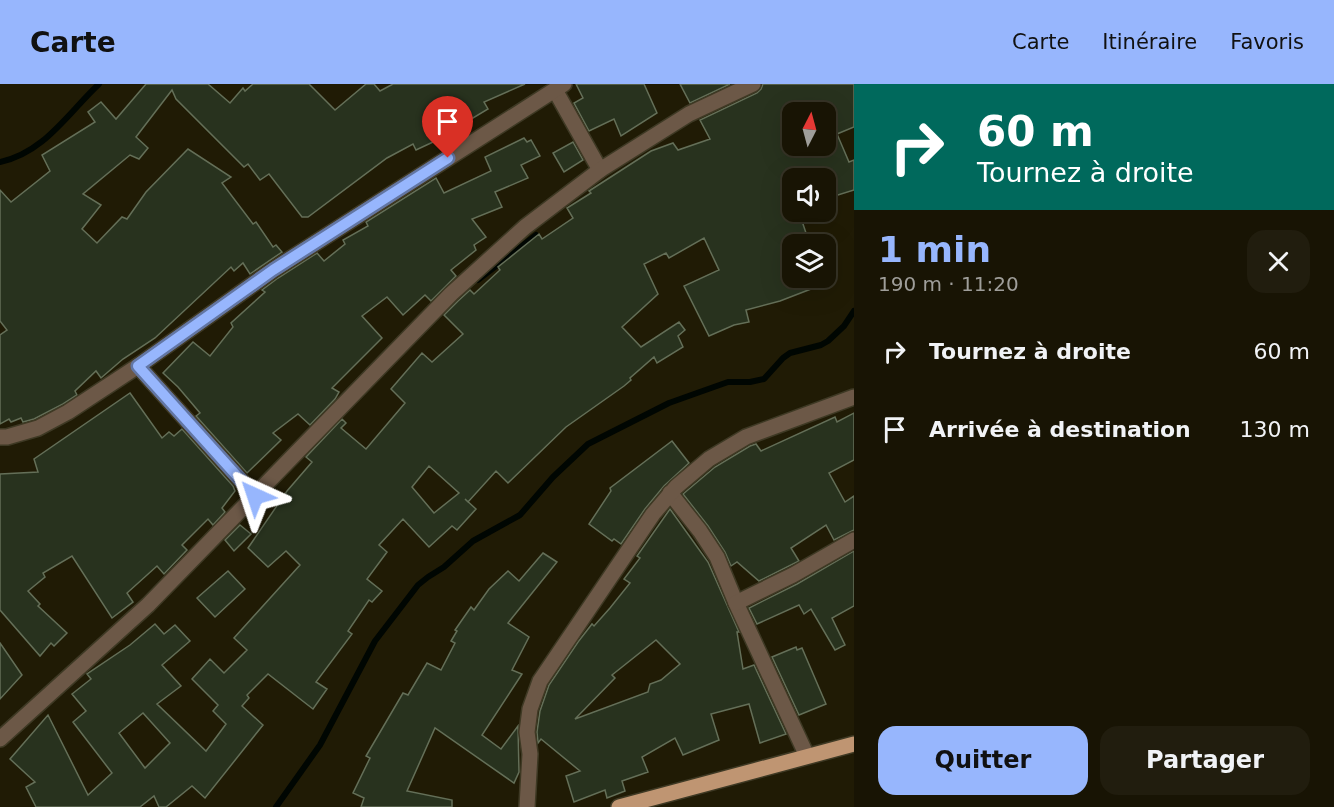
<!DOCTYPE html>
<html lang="fr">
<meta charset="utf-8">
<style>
:root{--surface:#181404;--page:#211d0e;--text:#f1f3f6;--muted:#9f9e9a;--line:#363326;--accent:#97b6fd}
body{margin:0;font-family:"DejaVu Sans",sans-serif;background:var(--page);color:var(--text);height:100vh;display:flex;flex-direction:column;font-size:22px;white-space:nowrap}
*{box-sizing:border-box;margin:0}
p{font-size:20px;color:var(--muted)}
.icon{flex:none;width:33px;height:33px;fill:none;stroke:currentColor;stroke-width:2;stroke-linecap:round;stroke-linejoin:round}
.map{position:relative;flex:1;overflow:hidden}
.panel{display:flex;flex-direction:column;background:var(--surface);width:480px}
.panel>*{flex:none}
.hud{background:#00695c;color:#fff;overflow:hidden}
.needle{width:39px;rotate:6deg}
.fabs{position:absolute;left:782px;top:18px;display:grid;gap:12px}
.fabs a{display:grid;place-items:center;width:54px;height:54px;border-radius:12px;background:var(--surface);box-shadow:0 6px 24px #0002,0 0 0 2px var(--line);font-size:30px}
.pin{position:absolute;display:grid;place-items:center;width:51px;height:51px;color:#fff;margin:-62px -26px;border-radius:50% 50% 50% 0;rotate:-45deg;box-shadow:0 0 6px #0007}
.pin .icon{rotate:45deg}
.me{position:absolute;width:66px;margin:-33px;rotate:318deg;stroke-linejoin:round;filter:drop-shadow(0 0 4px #0008)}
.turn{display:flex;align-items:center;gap:21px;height:126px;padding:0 24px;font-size:27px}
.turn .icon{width:78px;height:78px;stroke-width:2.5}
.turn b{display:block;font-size:42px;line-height:51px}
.round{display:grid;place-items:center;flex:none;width:63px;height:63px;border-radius:18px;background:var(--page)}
.headline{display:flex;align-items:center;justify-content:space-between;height:102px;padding:0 24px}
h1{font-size:36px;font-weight:700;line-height:45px;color:var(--accent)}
.cta{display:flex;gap:12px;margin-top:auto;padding:12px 24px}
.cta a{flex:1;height:69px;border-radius:18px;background:var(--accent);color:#111;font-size:24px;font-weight:700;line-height:69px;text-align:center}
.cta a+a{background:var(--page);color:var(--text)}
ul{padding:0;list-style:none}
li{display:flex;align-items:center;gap:18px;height:78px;padding:0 24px}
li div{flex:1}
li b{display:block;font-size:22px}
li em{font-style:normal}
header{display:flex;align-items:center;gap:36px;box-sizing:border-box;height:84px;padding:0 30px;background:var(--accent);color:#111}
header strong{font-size:28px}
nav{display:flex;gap:33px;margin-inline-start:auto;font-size:21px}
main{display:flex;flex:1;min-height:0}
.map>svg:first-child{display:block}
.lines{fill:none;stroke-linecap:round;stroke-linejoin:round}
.stream{stroke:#000602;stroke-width:6}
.building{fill:#28321e;stroke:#646f58;stroke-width:1.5;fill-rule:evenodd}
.minor-casing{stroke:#3e3924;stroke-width:18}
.major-casing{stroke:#3e3924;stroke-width:18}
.minor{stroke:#6c5847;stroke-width:15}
.major{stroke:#bf9572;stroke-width:15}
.route-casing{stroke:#6276a4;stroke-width:15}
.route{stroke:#97b6fd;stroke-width:10}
</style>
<header>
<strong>Carte</strong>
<nav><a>Carte</a><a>Itinéraire</a><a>Favoris</a></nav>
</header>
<main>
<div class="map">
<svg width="854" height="723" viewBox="0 0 854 723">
<rect width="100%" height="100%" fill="#201b05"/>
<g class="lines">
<g class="stream">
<path d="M0 78C44 69 68 29 99 0"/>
<path d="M478 196 536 151"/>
<path d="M276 723 320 661 375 557 418 501 428 493 444 483 473 457 520 431 553 393 588 360 669 319 697 309 728 298H750L764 295 783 274 790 269 821 261 828 257 844 242 854 227"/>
</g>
</g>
<g class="building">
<path d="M146 0H208L230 19 243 4 245 7 253 0H309L335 26 366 0H374L380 7 393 0H525L484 18 488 25 433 58 416 66 413 60 387 74 308 133H302L269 90 260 96 248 80 244 83 176 15 172 6 136 53 148 64 139 75 130 71 83 110 101 121 82 145 97 159 122 133 127 135 146 108 188 65 231 93 222 99 253 140 256 138 273 163 276 161 282 168 250 190 243 179 234 187 231 183 155 254 123 275 101 294 96 287 75 307 77 311 63 320 34 335 23 338 21 334 11 338 9 335 0 340V251L7 246 0 237V106L11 118 50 87 42 71 95 38 88 28 101 18 116 35Z"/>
<path d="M576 0H644L657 29 621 52 614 35 589 47 574 19 583 14Z"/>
<path d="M680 0H730L690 19Z"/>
<path d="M763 0H854V43L837 50 849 78 854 76V106L825 115V94H792V128H799L808 155 784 163V165L792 182V194H806L811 205 780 217 746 226 749 238 734 241 709 252 684 202 719 186 704 154 669 174 666 169 644 180 658 210 622 243 641 263 679 238 685 246 678 252 683 263 657 279 654 273 630 294 631 296 624 302 566 343 508 399 496 387 468 418 465 415 476 425 457 446 452 442 429 463 403 435 379 461 387 468 367 495 382 507 372 518 369 516 348 547 352 550 316 598 327 605 313 625 268 590 247 611 249 614 242 622 263 641 205 714 192 702 166 723H159L154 712 140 723H36L26 703 35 698 10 675 48 631 88 711 112 689 73 638 86 627 72 610 91 595 87 590 130 561 155 540 164 550 175 541 190 557 162 581 181 602 157 620 206 667 226 640 213 627 218 621 192 595 210 575 224 589 247 566 234 554 300 481 286 467 268 483 248 464 287 407 312 378 306 373 342 335 346 339 341 344 366 365 405 319 391 305 422 269 432 278 463 250 444 231 458 217 470 206 474 210 500 186 498 183 539 150 542 155 573 134 567 124 591 109 589 107 651 67 673 59 678 66 710 55 700 36 757 9 761 5ZM792 28H825V62H792ZM429 382 459 409 434 429 412 403ZM143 629 170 659 145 684 119 649Z"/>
<path d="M524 54 527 58 531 56 540 72 521 81 528 94 495 108 502 123 472 135 486 153 474 161 476 166 451 186 456 192 431 217 425 211 403 231 387 213 362 232 382 254 332 304 339 308 335 315 310 341 298 330 273 349 281 356 247 389 196 332 200 329 178 303 163 289 193 258 210 272 233 243 231 239 265 208 262 206 278 194 317 169 324 177 345 160 343 156 368 142 366 138 436 94 444 109 491 87 485 73Z"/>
<path d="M573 58 583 76 564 88 553 69Z"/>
<path d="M130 309 162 354 169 348 174 352 182 345 233 402 235 407 222 424 225 428 213 441 208 435 182 461 187 466 164 490 157 482 127 509 133 518 112 534 72 472 43 489 45 493 28 507 40 520 38 522 67 549 54 562 51 559 40 572 0 526V390L38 388 34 375Z"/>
<path d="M854 329V376L829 389 845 418 854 412V446L834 456 826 441 791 464 799 477 759 497 737 478 731 482 725 468 708 442 683 410 715 383 750 362 756 360 761 367 835 333 837 338Z"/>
<path d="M672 357 689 379 664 402 645 425 621 460 614 455 612 457 589 440 611 407 610 404Z"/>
<path d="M670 425 708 478 739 548H737L743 585 754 581 786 650 760 659 749 620 711 630 719 656 683 671 675 654 642 673 648 688 622 697 625 707 607 714 605 706 574 718 566 692 580 687 541 655 538 659 537 648 540 627 549 601 578 558 592 540 594 542 610 524 630 499 624 495 640 474 637 472ZM656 556 680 580 661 596 650 600 648 608 575 635 615 594 612 591Z"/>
<path d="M240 441 251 450 234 467 225 456Z"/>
<path d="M854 467V522L832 534 845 561 835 566 811 525 804 530 799 521 757 540 749 524 797 500Z"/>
<path d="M543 469 557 478 508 539 529 553 512 586 522 590 482 651 501 665 518 642 519 688 514 699 435 644 407 707 452 716V723H361L364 714 353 709 370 674 366 672 403 609 408 611 427 579 441 586 455 559 451 557 457 547 455 546 471 523 474 526 489 505 508 487 519 497Z"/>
<path d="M228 487 245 505 215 533 197 514Z"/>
<path d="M0 559 22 591 0 615Z"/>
<path d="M796 563 797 566 802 564 826 620 799 631 772 573Z"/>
</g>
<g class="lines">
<g class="minor-casing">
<g id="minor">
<path d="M555 6 600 86"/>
<path d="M138 282 255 412"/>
<path d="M0 353H7L38 344 68 328 138 282 273 186 564 0"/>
<path d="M670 409 700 447 717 473 736 519 807 672"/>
<path d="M736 519 793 491 854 456"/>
<path d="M0 655 148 521 451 210 525 143 600 86 689 30 753 0"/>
<path d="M527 723 530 670 527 648 530 625 540 597 653 430 676 403 709 375 746 353 854 313"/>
</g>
</g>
<g class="major-casing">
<path id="major" d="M619 723 854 660"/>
</g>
<use href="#minor" class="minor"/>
<use href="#major" class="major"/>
</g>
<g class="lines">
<g class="route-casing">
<path id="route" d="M255 412 138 282 273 186 448 74"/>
</g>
<use href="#route" class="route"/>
</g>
</svg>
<div class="fabs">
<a><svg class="needle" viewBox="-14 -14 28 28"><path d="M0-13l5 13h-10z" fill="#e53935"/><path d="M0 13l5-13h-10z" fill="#9f9e9a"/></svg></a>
<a><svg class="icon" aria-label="sound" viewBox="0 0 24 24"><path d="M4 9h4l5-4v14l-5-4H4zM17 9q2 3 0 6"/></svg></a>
<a><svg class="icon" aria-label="layers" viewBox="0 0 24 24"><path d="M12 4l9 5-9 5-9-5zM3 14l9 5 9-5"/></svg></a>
</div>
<div class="pin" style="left:448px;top:74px;background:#d93025"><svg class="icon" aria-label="arrive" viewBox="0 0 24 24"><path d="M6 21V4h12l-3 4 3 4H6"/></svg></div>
<svg class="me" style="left:255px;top:412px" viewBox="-20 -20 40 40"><path d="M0-17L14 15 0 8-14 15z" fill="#97b6fd" stroke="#fff" stroke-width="4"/></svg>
</div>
<section class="panel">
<div class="hud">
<div class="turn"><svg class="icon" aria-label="right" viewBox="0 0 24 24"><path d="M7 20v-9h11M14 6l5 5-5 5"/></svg><div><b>60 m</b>Tournez à droite</div></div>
</div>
<div class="headline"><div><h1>1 min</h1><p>190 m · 11:20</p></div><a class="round"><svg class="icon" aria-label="close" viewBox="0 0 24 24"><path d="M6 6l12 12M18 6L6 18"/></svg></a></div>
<ul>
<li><svg class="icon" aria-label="right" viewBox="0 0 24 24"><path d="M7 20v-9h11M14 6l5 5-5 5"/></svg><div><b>Tournez à droite</b></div><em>60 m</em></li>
<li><svg class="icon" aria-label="arrive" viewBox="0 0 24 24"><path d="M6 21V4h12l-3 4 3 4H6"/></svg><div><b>Arrivée à destination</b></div><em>130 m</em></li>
</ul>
<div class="cta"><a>Quitter</a><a>Partager</a></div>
</section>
</main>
